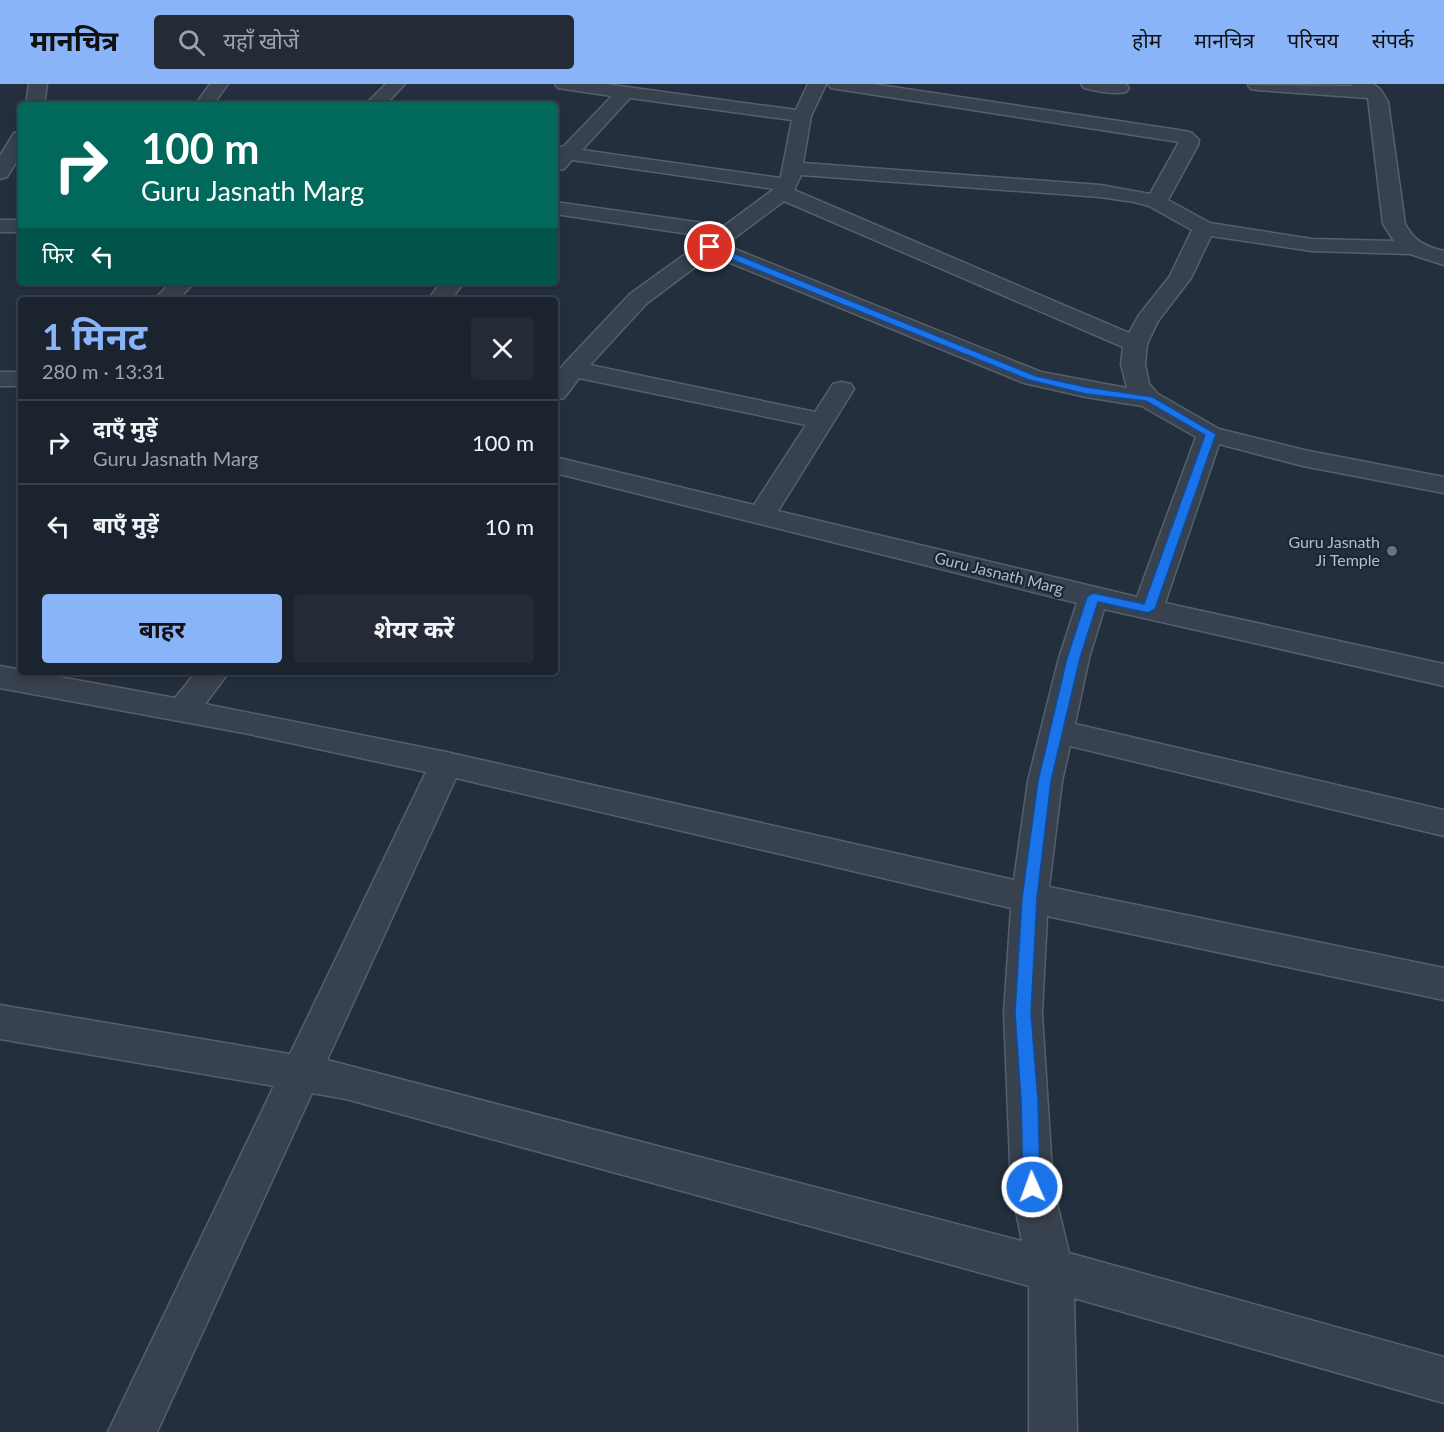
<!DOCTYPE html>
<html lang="hi">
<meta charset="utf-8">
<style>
:root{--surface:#1b232e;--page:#242b36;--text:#f1f3f6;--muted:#a0a4aa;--line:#39404a;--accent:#8ab4f8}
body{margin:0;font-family:Lato,"Noto Sans Devanagari",sans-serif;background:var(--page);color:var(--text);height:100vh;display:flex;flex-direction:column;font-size:22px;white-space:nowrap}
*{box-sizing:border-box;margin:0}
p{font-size:20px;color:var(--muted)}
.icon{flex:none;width:33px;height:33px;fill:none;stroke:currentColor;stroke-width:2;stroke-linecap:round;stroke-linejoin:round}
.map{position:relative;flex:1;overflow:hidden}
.sheet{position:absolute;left:18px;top:213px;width:540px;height:378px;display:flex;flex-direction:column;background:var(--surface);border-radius:6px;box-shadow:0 3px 9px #0003,0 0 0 2px var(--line)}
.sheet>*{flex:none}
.hud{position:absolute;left:18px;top:18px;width:540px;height:183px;border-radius:6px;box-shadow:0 3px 9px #0003,0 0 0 2px var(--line);background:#00695c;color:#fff;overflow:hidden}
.pin{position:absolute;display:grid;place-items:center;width:51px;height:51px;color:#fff;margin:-26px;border:3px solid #fff;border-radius:50%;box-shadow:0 2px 6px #0007}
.me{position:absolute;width:66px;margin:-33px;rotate:358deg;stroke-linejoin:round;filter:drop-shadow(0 0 4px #0008)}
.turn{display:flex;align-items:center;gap:21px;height:126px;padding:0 24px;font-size:27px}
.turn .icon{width:78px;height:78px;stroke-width:2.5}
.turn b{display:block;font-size:42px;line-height:51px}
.then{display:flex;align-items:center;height:57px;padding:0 24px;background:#0003;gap:12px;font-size:22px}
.round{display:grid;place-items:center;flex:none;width:63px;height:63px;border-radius:6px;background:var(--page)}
.head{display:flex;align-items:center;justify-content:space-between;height:102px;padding:0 24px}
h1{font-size:36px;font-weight:700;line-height:45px;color:var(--accent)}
.button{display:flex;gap:12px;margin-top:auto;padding:12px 24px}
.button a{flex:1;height:69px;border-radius:6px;background:var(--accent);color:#111;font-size:24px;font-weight:700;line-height:69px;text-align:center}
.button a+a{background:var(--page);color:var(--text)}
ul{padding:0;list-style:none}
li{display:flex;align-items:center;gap:18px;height:84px;padding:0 24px;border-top:2px solid var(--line)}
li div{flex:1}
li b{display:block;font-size:22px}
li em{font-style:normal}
header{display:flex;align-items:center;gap:36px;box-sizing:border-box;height:84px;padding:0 30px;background:var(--accent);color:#111}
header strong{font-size:28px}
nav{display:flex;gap:33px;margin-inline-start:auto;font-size:21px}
.search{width:420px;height:54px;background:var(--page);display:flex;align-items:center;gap:15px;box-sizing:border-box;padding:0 21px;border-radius:6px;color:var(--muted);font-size:22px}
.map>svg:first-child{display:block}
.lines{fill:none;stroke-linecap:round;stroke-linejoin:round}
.minor-casing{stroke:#565f6c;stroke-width:3}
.minor{fill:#38414e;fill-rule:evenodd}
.route{fill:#1a73e8;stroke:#114b97;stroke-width:1.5}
.worship-dot{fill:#6b7280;stroke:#1d2633;stroke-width:2}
.labels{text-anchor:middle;stroke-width:4.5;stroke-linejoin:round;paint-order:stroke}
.poi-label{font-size:16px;fill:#b4bcc9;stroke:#1d2633;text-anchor:end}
.street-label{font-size:16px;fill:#b4bcc9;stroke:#1d2633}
</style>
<header>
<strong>मानचित्र</strong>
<div class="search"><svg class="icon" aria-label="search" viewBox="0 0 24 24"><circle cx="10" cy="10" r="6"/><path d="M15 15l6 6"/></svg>यहाँ खोजें</div>
<nav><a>होम</a><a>मानचित्र</a><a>परिचय</a><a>संपर्क</a></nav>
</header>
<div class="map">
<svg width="1444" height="1348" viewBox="0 0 1444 1348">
<rect width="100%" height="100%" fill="#242f3e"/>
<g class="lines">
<g class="minor-casing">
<g id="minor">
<path d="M29 0H47L44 21H26Z"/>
<path d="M210 0H228L213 21H195Z"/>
<path d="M386 0H405L385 21H365Z"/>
<path d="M555 0H605L796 26 808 0H826L811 32 803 79 1100 101 1150 110 1179 58 837 5 831 4 828 0H873L1185 47 1192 49 1199 56 1198 61 1168 116 1210 139 1312 155 1394 157 1383 140 1368 14 1257 6 1251 5 1248 1 1353 2 1352 0H1373L1380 5 1388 18 1405 140C1414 157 1426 163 1444 167V181L1410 170 1312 167 1211 152 1191 194 1158 237 1147 260 1145 280 1149 300 1158 310 1219 345 1304 366 1444 393V409L1303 382 1219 360 1165 519 1444 580V602L1104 525 1089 574 1075 640 1444 726V752L1070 662 1062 697 1049 803 1444 884V916L1047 832 1042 929 1053 1103 1069 1169 1444 1273V1319L1074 1214 1077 1348H1029V1202L346 1015 312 1009 157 1348H108L274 1002 0 955V921L290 970 426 688 244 649 0 604V582L21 586V588H32L175 614 196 588H229L205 620 446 668 1014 796 1028 697 1059 574 1077 519 555 389V373L754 421 806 341 579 294 564 314 555 316V292L564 280 630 210 709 153 555 130V118L724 142 774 105 572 76 564 85 555 86V62L563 63 612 12 564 5 558 4ZM630 14 792 36 781 92 780 94 582 66ZM801 91 1100 113 1134 118 1149 122 1192 146 1170 192 1139 231 1129 249 794 106ZM784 117 1123 263 1121 280 1127 304 1041 288 725 161ZM711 171 1024 299 1086 313 1142 322 1196 353 1137 513 778 427 854 305 851 300 842 298 833 300 815 328 590 281 646 220ZM456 694 1011 824 1004 929 1011 1103 1022 1157 327 976Z"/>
<path d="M1081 0H1126L1129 4 1126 8C1114 11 1096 7 1084 4Z"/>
<path d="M21 47V70L7 93 0 95V72L14 49Z"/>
<rect x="0" y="136" width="21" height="12"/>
<path d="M171 198H195L178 216H154Z"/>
<path d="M441 198H464L451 216H428Z"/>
<rect x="0" y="288" width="21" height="14"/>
</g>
</g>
<use href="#minor" class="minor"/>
</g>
<path class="route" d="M706 161H713L1036 292 1086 303 1153 313 1216 350 1155 525 1148 529 1098 518 1080 574 1051 697 1037 814 1031 929 1038 1016 1040 1103 1038 1109 1032 1112 1025 1109 1023 1103 1021 1016 1015 929 1022 814 1038 697 1067 574 1087 513 1093 509 1144 520 1205 351 1146 317 1086 310 1029 296 706 165Z"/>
<circle class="worship-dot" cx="1392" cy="467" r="6"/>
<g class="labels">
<g class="poi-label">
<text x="1380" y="464">Guru Jasnath<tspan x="1380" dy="18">Ji Temple</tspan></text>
</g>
<g class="street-label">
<text transform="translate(999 489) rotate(14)" y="6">Guru Jasnath Marg</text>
</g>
</g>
</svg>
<div class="pin" style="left:710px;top:163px;background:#d93025"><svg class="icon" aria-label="arrive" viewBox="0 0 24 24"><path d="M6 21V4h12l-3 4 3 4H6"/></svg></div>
<svg class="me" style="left:1032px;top:1103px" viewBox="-20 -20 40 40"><circle r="17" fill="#1a73e8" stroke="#fff" stroke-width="3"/><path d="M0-11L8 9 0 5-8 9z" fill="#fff"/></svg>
<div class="hud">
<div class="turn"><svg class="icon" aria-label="right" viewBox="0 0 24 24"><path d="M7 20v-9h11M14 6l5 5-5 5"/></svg><div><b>100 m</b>Guru Jasnath Marg</div></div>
<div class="then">फिर<svg class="icon" aria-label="left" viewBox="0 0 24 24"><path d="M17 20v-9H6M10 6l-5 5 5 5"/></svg></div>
</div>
<section class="sheet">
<div class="head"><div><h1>1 मिनट</h1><p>280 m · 13:31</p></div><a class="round"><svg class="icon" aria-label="close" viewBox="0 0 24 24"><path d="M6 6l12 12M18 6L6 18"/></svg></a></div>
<ul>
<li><svg class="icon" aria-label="right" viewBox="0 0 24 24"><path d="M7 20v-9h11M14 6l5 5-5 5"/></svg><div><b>दाएँ मुड़ें</b><p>Guru Jasnath Marg</p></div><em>100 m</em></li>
<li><svg class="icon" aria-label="left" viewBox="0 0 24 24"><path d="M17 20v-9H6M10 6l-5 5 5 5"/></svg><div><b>बाएँ मुड़ें</b></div><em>10 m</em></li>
</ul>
<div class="button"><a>बाहर</a><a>शेयर करें</a></div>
</section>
</div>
